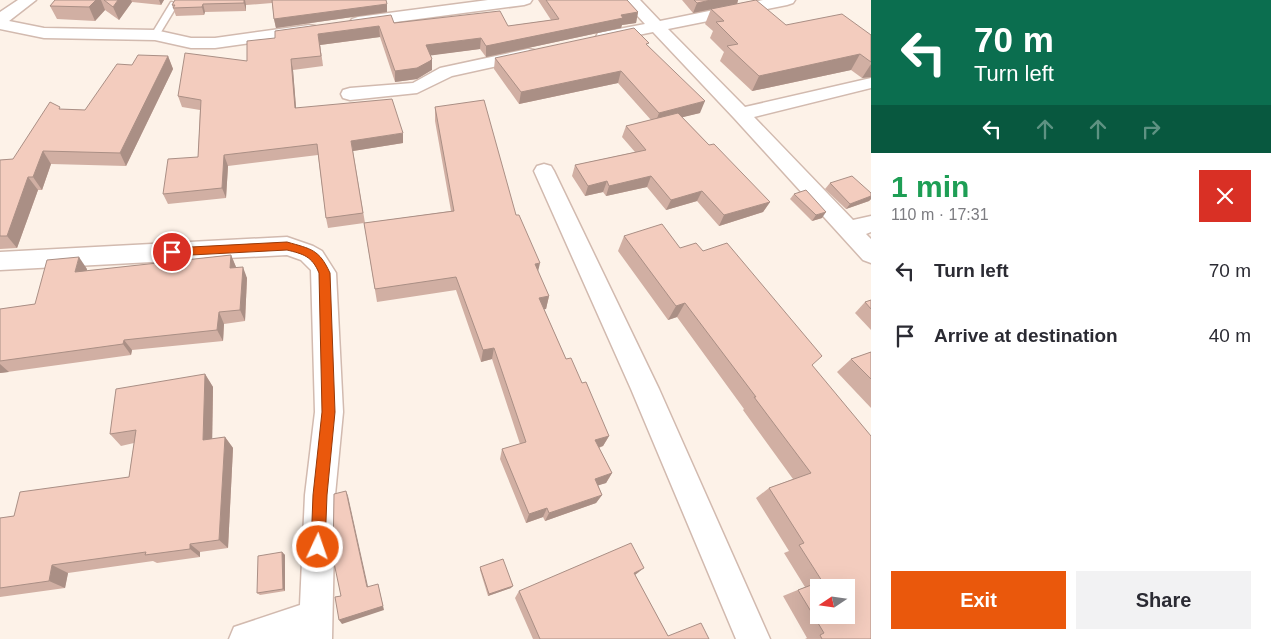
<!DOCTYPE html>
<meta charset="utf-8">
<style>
:root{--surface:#fff;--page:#f2f2f3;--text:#2b2b33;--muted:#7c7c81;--accent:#ea580c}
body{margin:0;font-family:Arial,sans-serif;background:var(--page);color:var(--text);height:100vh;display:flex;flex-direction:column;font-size:19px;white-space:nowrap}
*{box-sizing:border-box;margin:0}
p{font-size:16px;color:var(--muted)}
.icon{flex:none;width:28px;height:28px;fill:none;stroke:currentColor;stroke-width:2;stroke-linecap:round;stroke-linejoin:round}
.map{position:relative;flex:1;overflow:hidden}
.panel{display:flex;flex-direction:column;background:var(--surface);width:400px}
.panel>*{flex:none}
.top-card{background:#0b6e4f;color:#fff;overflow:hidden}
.needle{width:32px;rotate:257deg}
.controls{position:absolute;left:810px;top:579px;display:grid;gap:10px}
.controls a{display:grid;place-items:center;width:45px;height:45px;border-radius:0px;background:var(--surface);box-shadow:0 5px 20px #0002;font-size:25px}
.pin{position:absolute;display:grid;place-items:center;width:42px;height:42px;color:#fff;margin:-21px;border:2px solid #fff;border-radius:50%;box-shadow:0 1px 5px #0007}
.me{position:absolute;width:55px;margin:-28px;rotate:3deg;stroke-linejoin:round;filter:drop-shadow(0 0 4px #0008)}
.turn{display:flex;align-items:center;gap:18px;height:105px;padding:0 20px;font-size:22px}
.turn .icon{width:65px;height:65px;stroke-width:2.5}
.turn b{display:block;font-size:35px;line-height:42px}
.lanes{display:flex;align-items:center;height:48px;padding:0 20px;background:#0003;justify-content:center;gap:25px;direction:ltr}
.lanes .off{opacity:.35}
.round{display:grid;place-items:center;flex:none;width:52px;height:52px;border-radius:0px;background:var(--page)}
.headline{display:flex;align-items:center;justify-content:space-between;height:85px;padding:0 20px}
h1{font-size:30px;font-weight:600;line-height:38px;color:#1e9e55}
.cta{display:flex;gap:10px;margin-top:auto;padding:10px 20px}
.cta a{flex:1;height:58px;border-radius:0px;background:var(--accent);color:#fff;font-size:20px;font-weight:600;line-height:58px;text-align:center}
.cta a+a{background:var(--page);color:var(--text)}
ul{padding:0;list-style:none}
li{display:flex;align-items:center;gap:15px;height:65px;padding:0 20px}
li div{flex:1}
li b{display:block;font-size:19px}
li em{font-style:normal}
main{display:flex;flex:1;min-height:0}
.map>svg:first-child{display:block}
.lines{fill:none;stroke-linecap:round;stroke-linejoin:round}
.service-casing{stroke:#d2baaf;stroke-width:3}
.minor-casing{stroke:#d2baaf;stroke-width:3}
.service{fill:#fff;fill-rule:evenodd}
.minor{fill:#fff;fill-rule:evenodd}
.wall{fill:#d1afa3}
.shaded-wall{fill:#aa8f85}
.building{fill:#f3ccbe;stroke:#aa8f85;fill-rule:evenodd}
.route{fill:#ea580c;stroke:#983908}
</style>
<main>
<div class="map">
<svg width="871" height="639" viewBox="0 0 871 639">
<rect width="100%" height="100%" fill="#fdf2e8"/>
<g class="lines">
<g class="service-casing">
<path id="service" d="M171 2 178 4 158 37H152L151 35Z"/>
</g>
<g class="minor-casing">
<g id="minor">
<path d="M18 0H36L9 21 44 28 155 30 191 38H215L309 25 315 26 317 30 315 34 309 35 215 48H191L155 40 44 38 0 29V12Z"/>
<path d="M488 0H532L530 3 524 5 358 27 352 25 350 22 352 19 358 17Z"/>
<path d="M623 0H640L660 21 763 0H795L793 3 787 5 668 29 745 107 871 78V88L754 117 853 220 871 216V232L866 234 871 239V263L863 260 734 118 653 32 604 42 598 41 596 37 598 33 645 24Z"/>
<path d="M528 49 534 50 537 54 534 58 452 76 417 93 350 100 343 98 341 94 343 90 350 88 413 83 440 68Z"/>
<path d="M544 164 551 166 554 171 659 389 770 639H736L631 389 534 171 537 166Z"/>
<path d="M287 237 313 246 322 251 336 273 343 412 335 495 332 639H229L234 627 300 605 305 495 315 412 311 270 301 260 287 255 0 270V252Z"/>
</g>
</g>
<use href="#service" class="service"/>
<use href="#minor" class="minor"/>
</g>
<g class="wall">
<path d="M55 0H164L161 5 132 2 119 20 105 10 95 21 57 19 50 6Z"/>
<path d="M175 0H386L387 12 276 28 274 19 272 3 246 5V11L205 12 204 15 176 16 172 5Z"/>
<path d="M538 0H627L638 12 636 23 622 25 621 28 486 57 480 49 431 55 432 70 417 79 395 82 380 37 320 45 323 66 293 70 296 108 403 143 353 151 365 223 451 211 435 121V107L516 215 538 272 549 296 546 309H544L566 359 582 383 609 436 603 446 599 448 612 473 606 483 598 485 602 495 596 503 545 521 543 517 526 523 500 459 502 449 520 444 492 359 481 362 456 290 377 302 364 223 328 228 326 218 318 155 228 166 226 198 168 204 163 194 198 157 200 110 182 107 178 96 247 61 275 38 394 23 508 26 551 20Z"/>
<path d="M682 0H738L737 4 693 13Z"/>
<path d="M711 9 786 25 871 35V77L862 78 851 70 752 91 720 61 724 52 710 38 713 31 705 24Z"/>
<path d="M648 46 700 113 682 117 709 145 770 202 763 212 719 226 697 201 666 210 647 187 606 196 603 192 585 196 572 176 575 165 635 152 622 137 626 126 651 120 618 83 519 104 494 69 495 58Z"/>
<path d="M168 56 173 69 126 166 51 164 42 190H38L17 248 0 249V160L13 159 61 109 85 110 132 65Z"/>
<path d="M830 183 871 193V199L869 201 846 209 825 189Z"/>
<path d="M794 194 822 218 812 221 790 199Z"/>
<path d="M624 236 680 248 703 251 812 366 871 639H805L807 638 783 596 805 587 784 553 789 551 756 498 769 488 793 479 743 410 744 409 677 317 668 320 618 251Z"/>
<path d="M231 255 236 267 247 278 245 321 224 324 223 341 132 350 131 355 0 373V309L35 304 87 269V271Z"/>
<path d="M871 300V330L855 313 865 302Z"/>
<path d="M871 352V408L837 372 851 359Z"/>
<path d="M205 374 213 387 212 439 225 437 233 448 228 548 200 552V557L157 563 153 561 68 573 65 588 0 597V518L14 516 129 477 134 443 121 446 110 434Z"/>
<path d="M282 552 285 555V591L260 595 257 593Z"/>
<path d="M480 567 511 588 488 596 480 570Z"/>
<path d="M635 575 668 636 709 639H533L515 598 519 591Z"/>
</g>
<g class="shaded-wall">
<path d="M96 0H101L105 10 95 21 89 7Z"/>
<path d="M118 0H131L132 2 119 20 113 7Z"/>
<path d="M159 0H164L161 5Z"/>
<path d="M244 0H245L246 5V11L244 3Z"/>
<path d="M711 0H738L737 4 693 13 697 3Z"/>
<path d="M203 4 205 12 204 15 202 7Z"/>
<path d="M387 4V12L276 28 274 19Z"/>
<path d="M638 12 636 23 622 25 621 28 486 57V46L621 15Z"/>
<path d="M379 26 380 37 320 45 323 66 318 34Z"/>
<path d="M481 38 480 49 427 56 426 45Z"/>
<path d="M860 54 851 70 752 91 759 76Z"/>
<path d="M168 56 173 69 126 166 120 153Z"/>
<path d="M291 59 293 70 297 119 295 108Z"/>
<path d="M432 59V70L430 71 417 79 395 82V71Z"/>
<path d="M871 64V77L862 78Z"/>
<path d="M621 71 618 83 519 104 521 92Z"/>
<path d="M705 101 700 113 655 124 659 113Z"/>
<path d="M403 133V143L353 151 351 141Z"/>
<path d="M43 151 51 164 42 190 33 177Z"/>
<path d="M224 155 228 166 226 198 222 188Z"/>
<path d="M651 176 647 187 606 196 609 186Z"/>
<path d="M28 177 38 190 17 248 7 236Z"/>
<path d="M607 181 603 192 585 196 588 186Z"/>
<path d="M702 191 697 201 666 210 671 200Z"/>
<path d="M871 196V199L869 201 846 209 850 204Z"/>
<path d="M770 202 763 212 719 226 724 215Z"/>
<path d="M826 212 822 218 812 221 816 215Z"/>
<path d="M231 255 236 267 235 280 230 268Z"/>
<path d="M79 257 87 269 84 284 75 272Z"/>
<path d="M540 263 537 276 535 264Z"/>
<path d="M243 267 247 278 245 321 240 310Z"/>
<path d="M549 296 546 309 536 311 539 298Z"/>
<path d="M685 303 677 317 668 320 676 306Z"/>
<path d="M219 312 224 324 223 341 217 330Z"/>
<path d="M124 340 132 350 131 355 123 344Z"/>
<path d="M494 348 492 359 481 362 483 350Z"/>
<path d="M0 364 9 372 0 373Z"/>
<path d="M205 374 213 387 212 451 203 440Z"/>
<path d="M609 436 603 446 590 450 595 440Z"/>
<path d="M225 437 233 448 228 548 219 540Z"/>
<path d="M612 473 606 483 590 488 595 479Z"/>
<path d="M346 491 348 496 369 591 367 587Z"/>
<path d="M602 495 596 503 545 521 549 513Z"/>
<path d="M547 508 543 517 526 523 529 514Z"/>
<path d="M190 544 200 552V557L190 549Z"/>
<path d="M282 552 285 555V591L283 589Z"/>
<path d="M52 565 68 573 65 588 49 581Z"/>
<path d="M644 568 635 575 634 573Z"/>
<path d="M378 584 384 610 342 624 339 620Z"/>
<path d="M513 586 511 588 488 596 489 594Z"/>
</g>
<g class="building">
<path d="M55 0H96L89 7 50 6Z"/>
<path d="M104 0H118L113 7Z"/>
<path d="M175 0H244V3L203 4 202 7 173 8 175 5H172Z"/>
<path d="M272 0H386L387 4 274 19Z"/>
<path d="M546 0H627L638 12 621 15 623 18 486 46 481 38 426 45 432 59 430 61 417 68 395 71 379 26 318 34 321 56 291 59 295 108 392 99 403 133 351 141 363 213 326 218 317 144 224 155 222 188 163 194 168 159 198 157 201 100 178 96 185 53 247 61V41L275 38V31L391 15 394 23 500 11 508 26 559 19Z"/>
<path d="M694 0H711L697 3Z"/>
<path d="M756 0 786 25 842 14 871 35V62L860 54 759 76 727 46 738 44 716 22 724 21 711 9Z"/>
<path d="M634 28 649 43 646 44 705 101 659 113 621 71 521 92 495 58Z"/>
<path d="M138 55 168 56 120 153 43 151 33 177H28L7 236H0V160L13 159 50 102 60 107 59 109 85 110 117 64 132 65Z"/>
<path d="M484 100 516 215H519L540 263 535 264 549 296 539 298 566 359 571 358 582 383 586 382 609 436 595 440 612 473 595 479 602 495 549 513 547 508 529 514 502 449 526 442 494 348 483 350 456 277 375 289 364 223 454 211 435 107Z"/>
<path d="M678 113 709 145 714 144 770 202 724 215 702 191 671 200 651 176 609 186 607 181 588 186 575 165 646 150 626 126Z"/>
<path d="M852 176 871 193V196L850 204 830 183Z"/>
<path d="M806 190 826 212 816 215 794 194Z"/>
<path d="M662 224 680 248 696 243 703 251 727 243 822 356 812 365 871 436V639H822L820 635 824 633 798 590 822 581 799 545 804 543 769 488 811 473 754 397H756L685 303 676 306 624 236ZM819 588H846V615H819Z"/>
<path d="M231 255 230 268 243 267 240 310 219 312 217 330 124 340 123 344 0 361V309L35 304 47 260 79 257 75 272Z"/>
<path d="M871 300V309L865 302Z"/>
<path d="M871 352V379L851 359Z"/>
<path d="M205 374 203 440 225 437 219 540 190 544V549L145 555 146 552 52 565 49 581 0 588V518L14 516 20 492 129 477 136 430 110 434 116 389Z"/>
<path d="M346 491 367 587 378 584 383 606 339 620 335 597 341 596 333 558 334 494Z"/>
<path d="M631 543 644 568 634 573 668 636 701 623 709 639H540L519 591Z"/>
<path d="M282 552 283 589 257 593 258 556Z"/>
<path d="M503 559 513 586 489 594 480 567Z"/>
</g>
<path class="route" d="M287 242C311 249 319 249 330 273L335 412 327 495 325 547 323 552 318 554 313 552 311 547 313 495 322 412 319 273C312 256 303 254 287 250L172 256 167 252 172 248Z"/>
</svg>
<div class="controls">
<a><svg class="needle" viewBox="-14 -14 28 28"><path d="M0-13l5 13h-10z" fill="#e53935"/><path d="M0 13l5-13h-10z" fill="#7c7c81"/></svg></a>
</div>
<div class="pin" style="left:172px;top:252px;background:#d93025"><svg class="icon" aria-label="arrive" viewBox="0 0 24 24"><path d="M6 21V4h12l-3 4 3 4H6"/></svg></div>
<svg class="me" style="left:318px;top:547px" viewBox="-20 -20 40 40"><circle r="17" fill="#ea580c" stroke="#fff" stroke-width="3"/><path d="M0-11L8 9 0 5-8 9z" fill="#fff"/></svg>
</div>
<section class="panel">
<div class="top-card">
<div class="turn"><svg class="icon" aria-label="left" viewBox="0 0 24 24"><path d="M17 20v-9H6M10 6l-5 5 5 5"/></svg><div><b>70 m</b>Turn left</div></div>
<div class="lanes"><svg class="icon" aria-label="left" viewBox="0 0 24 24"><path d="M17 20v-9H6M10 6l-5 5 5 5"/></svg><svg class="icon off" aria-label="ahead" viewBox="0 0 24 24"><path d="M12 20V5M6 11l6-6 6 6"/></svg><svg class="icon off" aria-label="ahead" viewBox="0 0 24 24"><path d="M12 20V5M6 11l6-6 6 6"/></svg><svg class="icon off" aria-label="right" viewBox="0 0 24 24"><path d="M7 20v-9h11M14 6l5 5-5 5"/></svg></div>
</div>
<div class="headline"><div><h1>1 min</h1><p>110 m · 17:31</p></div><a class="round" style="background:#d93025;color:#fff"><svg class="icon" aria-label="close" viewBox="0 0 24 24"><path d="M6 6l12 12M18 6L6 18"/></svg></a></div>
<ul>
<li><svg class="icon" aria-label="left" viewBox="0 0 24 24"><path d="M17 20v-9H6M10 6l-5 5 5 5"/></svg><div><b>Turn left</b></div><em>70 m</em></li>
<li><svg class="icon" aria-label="arrive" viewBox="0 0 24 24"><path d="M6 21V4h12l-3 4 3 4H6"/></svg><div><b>Arrive at destination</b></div><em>40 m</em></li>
</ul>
<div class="cta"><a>Exit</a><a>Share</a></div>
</section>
</main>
